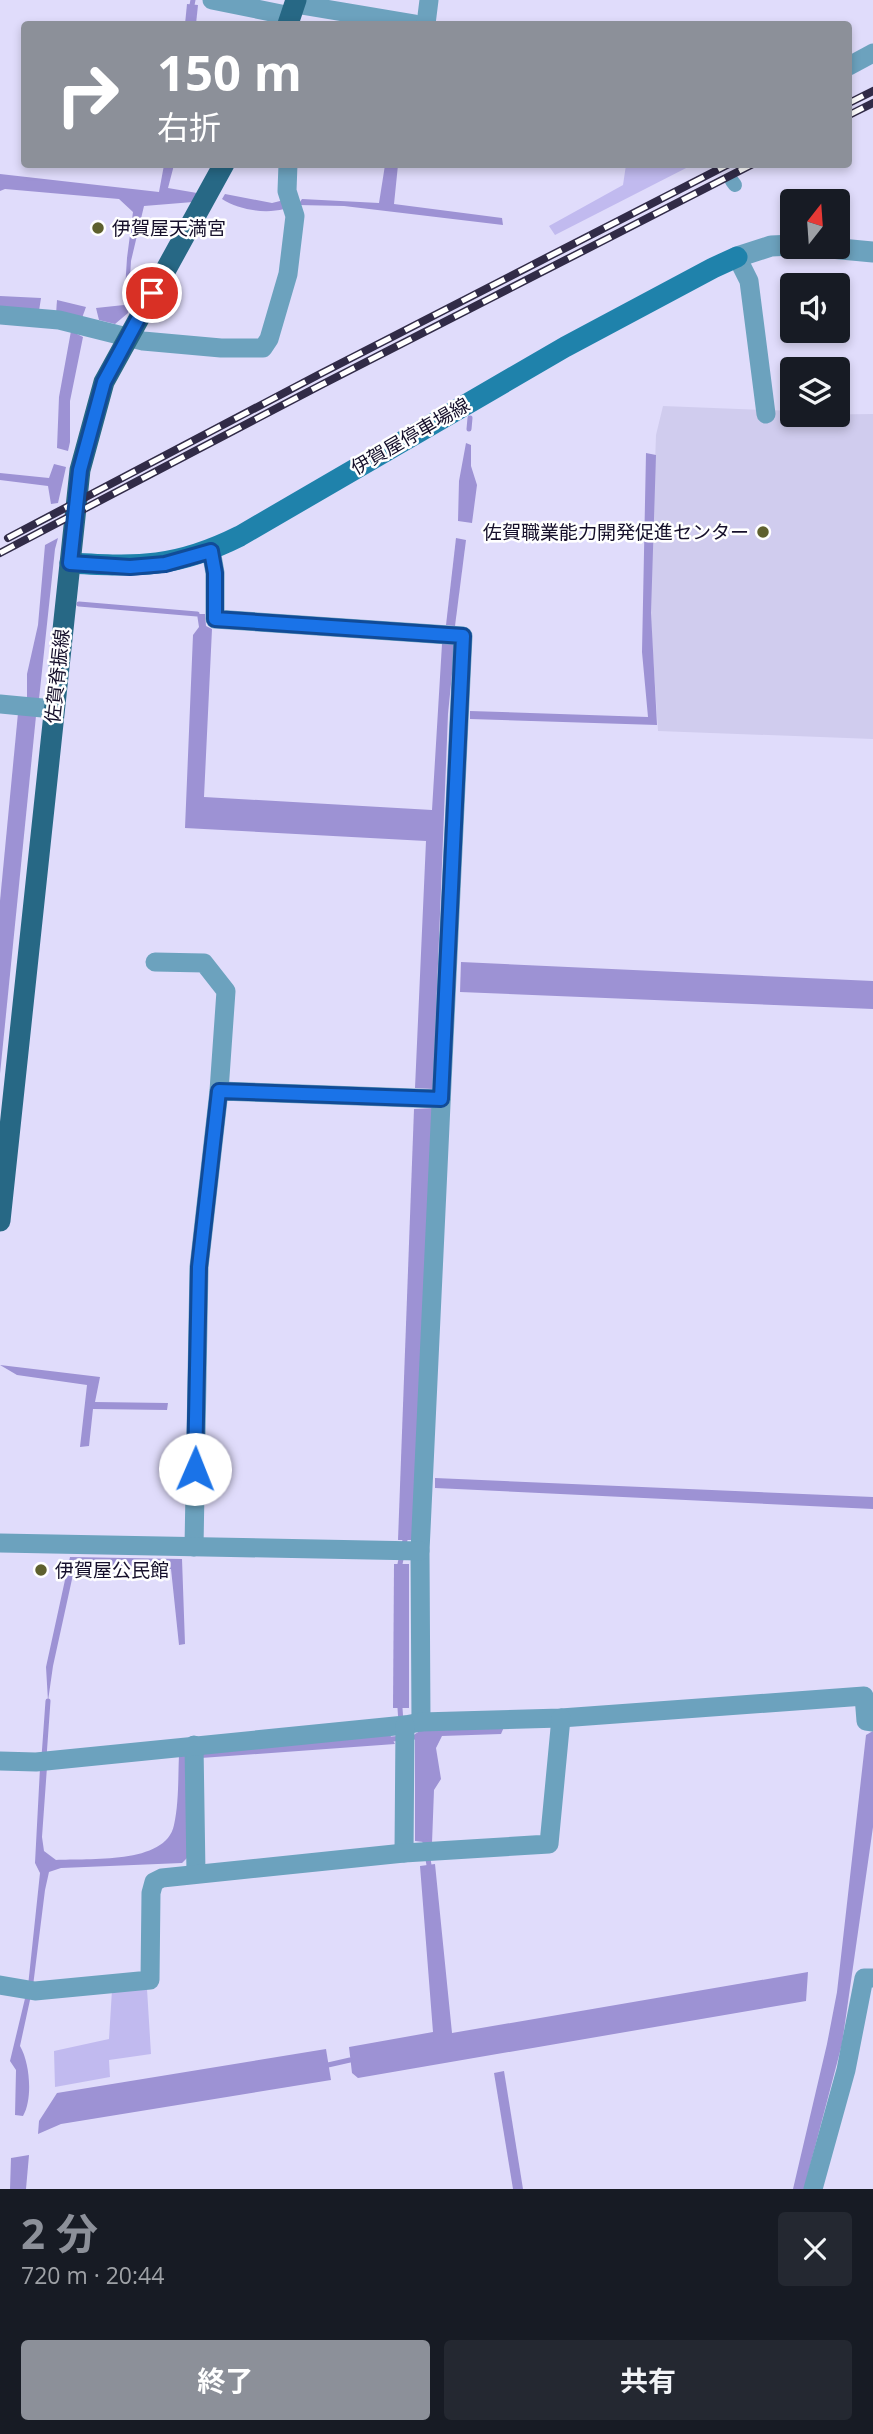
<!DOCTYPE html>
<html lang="ja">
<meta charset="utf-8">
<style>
:root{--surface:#171b24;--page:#242831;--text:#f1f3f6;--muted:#9ea1a6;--accent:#8c9099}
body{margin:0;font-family:"Open Sans","Noto Sans JP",sans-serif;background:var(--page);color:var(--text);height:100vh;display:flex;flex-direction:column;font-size:26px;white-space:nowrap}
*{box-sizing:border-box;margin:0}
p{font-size:23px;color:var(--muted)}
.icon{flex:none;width:38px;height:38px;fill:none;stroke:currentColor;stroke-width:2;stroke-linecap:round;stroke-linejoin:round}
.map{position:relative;height:2189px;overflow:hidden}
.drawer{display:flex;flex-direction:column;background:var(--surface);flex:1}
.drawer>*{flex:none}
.top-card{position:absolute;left:21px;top:21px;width:831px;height:147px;border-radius:7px;box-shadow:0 4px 10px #0003;background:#8c9099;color:#fff;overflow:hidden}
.needle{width:46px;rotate:17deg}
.tools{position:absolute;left:780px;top:189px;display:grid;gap:14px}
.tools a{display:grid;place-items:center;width:70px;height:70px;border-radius:7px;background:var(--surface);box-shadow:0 4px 10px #0003;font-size:35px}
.pin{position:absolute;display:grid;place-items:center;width:60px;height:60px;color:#fff;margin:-30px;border:4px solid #fff;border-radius:50%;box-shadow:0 2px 7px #0007}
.me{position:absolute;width:77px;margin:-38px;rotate:1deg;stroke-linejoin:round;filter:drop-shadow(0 0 5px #0008)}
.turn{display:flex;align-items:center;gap:24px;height:147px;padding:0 21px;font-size:32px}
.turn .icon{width:91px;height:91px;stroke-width:2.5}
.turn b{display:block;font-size:49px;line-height:60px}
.round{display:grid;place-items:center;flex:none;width:74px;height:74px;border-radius:7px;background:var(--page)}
.headline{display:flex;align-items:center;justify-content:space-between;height:119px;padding:0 21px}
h1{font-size:42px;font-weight:700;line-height:52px;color:var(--accent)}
.cta{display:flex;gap:14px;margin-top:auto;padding:14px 21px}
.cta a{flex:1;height:80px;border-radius:7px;background:var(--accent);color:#fff;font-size:28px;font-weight:700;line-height:80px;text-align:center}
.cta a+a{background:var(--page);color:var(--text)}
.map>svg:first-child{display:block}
.built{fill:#d0ccee}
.green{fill:#c1baef}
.water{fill:#9d92d4}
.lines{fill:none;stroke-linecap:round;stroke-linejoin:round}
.stream{stroke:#9d92d4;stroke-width:5}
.pedestrian{stroke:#6ca2be;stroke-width:14}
.minor{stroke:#6ca2be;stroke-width:19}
.tertiary{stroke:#6ca2be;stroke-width:21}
.secondary{stroke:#1f82ab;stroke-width:21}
.primary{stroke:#276885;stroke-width:21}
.rail-casing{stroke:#312b47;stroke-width:8}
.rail{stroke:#fff;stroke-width:5;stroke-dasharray:16;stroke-linecap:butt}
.route-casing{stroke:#114b97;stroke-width:18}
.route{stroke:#1a73e8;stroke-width:12}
.poi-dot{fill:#5e602e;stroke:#fff;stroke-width:2.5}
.labels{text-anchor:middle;stroke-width:5;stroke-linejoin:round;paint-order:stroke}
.poi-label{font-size:19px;fill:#16102b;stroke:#fff;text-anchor:start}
.street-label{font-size:19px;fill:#16102b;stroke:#fff}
</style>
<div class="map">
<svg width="873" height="2189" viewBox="0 0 873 2189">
<rect width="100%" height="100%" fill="#e0dcfb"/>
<path class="built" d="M663 406 793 411V415L873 414V739L658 731 650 609 656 435Z"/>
<g class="green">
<path d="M626 165H692L555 235 549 226 623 185Z"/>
<path d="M147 1989 151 2054 109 2060 110 2077 55 2087 54 2051 109 2039 112 1990Z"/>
</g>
<g class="water">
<path d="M187 4 198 5 196 24H185Z"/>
<path d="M164 165H174L168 188 197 193 193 202 144 206 131 261 128 313 115 324 99 320 96 308 124 305 127 258 133 212 119 199 5 189 0 191V174L159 192Z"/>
<path d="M385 165H398L394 204 502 218 503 225 344 206 298 205 302 199 379 203Z"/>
<path d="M225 194 272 203 284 200V209C265 214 239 210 222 199Z"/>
<path d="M0 296 41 298 39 311 0 308Z"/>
<path d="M57 300 86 307 82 318 56 314Z"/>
<path d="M71 331 83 337 70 401V442L68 451 57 448 59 397Z"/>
<path d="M466 443 471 445V466L477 485 472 523 458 521 459 481Z"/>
<path d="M646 453 656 455 651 613 657 725 470 719V711L648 717 642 652Z"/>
<path d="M54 464 66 467 58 503 51 504 48 486 0 480V473L49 478Z"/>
<path d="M58 538 55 549 39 699 27 698V674L38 625 45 545Z"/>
<path d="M456 538 466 540 455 626 446 625Z"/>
<path d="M197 614H205L206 626 212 629 204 797 432 810 442 644H455L448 714 433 1089 415 1088 426 841 185 828 193 635 199 627Z"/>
<path d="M18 713 36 716 0 1074V901Z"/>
<path d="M461 962 873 981V1009L460 992Z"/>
<path d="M434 1108 415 1540H398L414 1109Z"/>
<path d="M0 1365 100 1377 95 1402 168 1403 167 1410 93 1409 89 1446 80 1447 87 1385 17 1375Z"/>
<path d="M435 1478 873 1497V1509L435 1488Z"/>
<path d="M70 1557 182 1559 185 1644 179 1645 171 1569 84 1567 74 1570 53 1666 48 1701 46 1667Z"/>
<path d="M394 1564H409V1708H393Z"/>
<path d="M504 1727 501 1734 442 1736 436 1748 441 1779 434 1790 432 1843 415 1841V1734L420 1731Z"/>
<path d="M873 1731V1827L842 2044 804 2189H793L827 2044 837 1992 866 1735Z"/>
<path d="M389 1733 395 1744 201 1758V1749Z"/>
<path d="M185 1752 188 1857 182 1863 61 1868 49 1872 45 1890 33 1986 20 2046C30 2063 33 2099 23 2116L15 2115 16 2070 10 2061 28 1986 40 1873 35 1863 40 1768 47 1767 42 1837 44 1851 56 1860C88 1858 166 1865 174 1825 179 1803 178 1777 179 1754Z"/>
<path d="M435 1864 452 2033 808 1972 806 2001 358 2078 352 2073 349 2047 433 2032 420 1866Z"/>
<path d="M326 2049 331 2080 61 2124 38 2134 39 2121 57 2093Z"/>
<path d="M504 2071 523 2189H513L494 2073Z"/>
<path d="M29 2155 26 2189H10L11 2158Z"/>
</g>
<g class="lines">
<g class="stream">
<path d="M192 5 193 0"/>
<path d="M469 429 470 418"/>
<path d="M79 604 197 614"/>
<path d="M400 1564 405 1540"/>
<path d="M400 1708 401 1723"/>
<path d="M392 1739 415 1737"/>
<path d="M44 1757 48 1701"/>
<path d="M425 1842 429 1865"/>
<path d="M328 2065 350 2060"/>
</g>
<path class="pedestrian" d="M732 181 735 185"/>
<g class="minor">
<path d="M212 0 291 16"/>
<path d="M295 4 415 24"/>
<path d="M426 24 429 0"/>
<path d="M849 66 873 53"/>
<path d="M737 257 749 281 766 414"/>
<path d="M0 315 59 320 143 341 221 348H263L269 339 288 274 295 216 287 191 288 164"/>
<path d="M211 550 215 573V619L463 636 420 1551 421 1722"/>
<path d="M0 704 53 709"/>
<path d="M155 962 204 963 226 991 219 1091 199 1267 194 1547"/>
<path d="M219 1091 441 1099"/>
<path d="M0 1543 420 1551"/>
<path d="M194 1745 196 1873"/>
<path d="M0 1761 36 1762 405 1725 421 1722 561 1718 864 1696 866 1721 873 1722"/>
<path d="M404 1853 405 1725"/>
<path d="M0 1985 35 1991 150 1980 151 1893 154 1882 162 1878 404 1853 549 1844 561 1718"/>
<path d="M813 2189 846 2070 864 1978H873"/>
</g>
<g class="tertiary">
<path d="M820 247 873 252"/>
<path d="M737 257 771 246 793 245"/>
</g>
<path class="secondary" d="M70 563C139 567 176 568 240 536L565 347 713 268 737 257"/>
<g class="primary">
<path d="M288 24 296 0"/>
<path d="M0 1221 80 470 104 382 224 164"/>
</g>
<g class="rail-casing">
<g id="rail">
<path d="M849 103 873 91"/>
<path d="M849 115 873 103"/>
<path d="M8 538 318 375 729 164"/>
<path d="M0 553 321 385 753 164"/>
</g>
</g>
<use href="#rail" class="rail"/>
</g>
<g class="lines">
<g class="route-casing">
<path id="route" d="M152 293 104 382 80 470 70 563 130 567 165 564 211 551 215 573V619L463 636 441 1099 219 1091 199 1267 195 1469"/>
</g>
<use href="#route" class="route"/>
</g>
<g class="poi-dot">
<circle cx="98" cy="228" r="7"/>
<circle cx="763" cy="532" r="7"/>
<circle cx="41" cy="1570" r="7"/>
</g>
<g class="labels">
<g class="poi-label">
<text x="112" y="235">伊賀屋天満宮</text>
<text x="749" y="539" text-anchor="end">佐賀職業能力開発促進センター</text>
<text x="55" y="1577">伊賀屋公民館</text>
</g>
<g class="street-label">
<text transform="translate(410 436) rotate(-30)" y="7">伊賀屋停車場線</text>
<text transform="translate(57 676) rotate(-84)" y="7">佐賀脊振線</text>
</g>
</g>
</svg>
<div class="tools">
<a><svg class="needle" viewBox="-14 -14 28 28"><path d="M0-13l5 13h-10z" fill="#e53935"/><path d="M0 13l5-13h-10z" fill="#9ea1a6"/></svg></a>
<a><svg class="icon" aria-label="sound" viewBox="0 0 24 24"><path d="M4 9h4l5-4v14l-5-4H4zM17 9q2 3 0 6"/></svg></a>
<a><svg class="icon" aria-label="layers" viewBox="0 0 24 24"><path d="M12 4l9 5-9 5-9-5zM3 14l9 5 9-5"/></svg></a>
</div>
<div class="pin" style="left:152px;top:293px;background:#d93025"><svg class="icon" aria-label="arrive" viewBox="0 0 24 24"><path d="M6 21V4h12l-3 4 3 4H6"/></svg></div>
<svg class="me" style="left:195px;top:1469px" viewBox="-20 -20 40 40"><circle r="19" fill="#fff"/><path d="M0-13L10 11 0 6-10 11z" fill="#1a73e8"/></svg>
<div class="top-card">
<div class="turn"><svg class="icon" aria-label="right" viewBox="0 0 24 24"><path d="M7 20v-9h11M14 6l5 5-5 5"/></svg><div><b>150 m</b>右折</div></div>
</div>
</div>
<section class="drawer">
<div class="headline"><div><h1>2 分</h1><p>720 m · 20:44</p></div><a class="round"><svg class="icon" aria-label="close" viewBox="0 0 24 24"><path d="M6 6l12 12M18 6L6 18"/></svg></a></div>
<div class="cta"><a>終了</a><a>共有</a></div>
</section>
